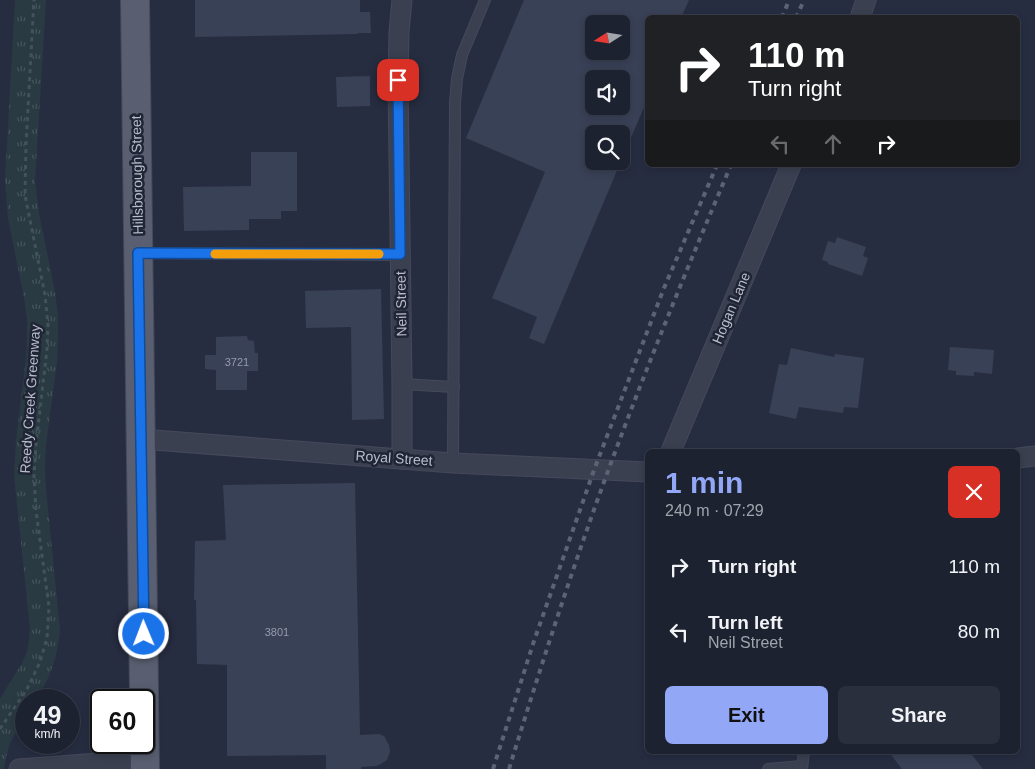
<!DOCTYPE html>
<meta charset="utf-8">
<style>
:root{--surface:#1d2231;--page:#2a2f3d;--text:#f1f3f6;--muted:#a0a4ab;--line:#3b3f4d;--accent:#92a7f5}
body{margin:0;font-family:Arial,sans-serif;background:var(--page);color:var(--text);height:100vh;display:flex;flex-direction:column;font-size:19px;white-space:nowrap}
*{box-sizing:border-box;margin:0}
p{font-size:16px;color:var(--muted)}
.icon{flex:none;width:28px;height:28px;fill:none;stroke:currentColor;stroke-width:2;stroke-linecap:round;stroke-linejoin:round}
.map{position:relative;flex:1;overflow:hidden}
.drawer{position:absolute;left:645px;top:449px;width:375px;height:305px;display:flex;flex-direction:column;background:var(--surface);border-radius:8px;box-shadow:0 2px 8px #0003,0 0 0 1px var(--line)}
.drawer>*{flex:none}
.top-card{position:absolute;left:645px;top:15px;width:375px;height:152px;border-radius:8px;box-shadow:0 2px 8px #0003,0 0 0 1px var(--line);background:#202124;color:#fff;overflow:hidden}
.needle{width:32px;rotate:258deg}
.fabs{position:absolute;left:585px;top:15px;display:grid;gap:10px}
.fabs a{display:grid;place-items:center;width:45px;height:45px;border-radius:8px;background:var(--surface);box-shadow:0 2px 8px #0003,0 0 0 1px var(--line);font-size:25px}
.speed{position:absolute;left:15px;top:689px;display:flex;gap:10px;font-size:25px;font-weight:700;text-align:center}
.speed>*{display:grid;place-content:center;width:65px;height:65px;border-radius:50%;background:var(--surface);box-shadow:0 2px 8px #0003,0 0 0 1px var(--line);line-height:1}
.speed small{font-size:12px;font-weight:400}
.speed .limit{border:2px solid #111;border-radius:8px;background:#fff;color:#111}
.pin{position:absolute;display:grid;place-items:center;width:42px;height:42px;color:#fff;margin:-21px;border-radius:10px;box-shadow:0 2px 8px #0006}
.me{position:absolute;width:55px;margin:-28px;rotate:359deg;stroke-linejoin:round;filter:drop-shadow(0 0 4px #0008)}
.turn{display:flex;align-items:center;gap:18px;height:105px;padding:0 20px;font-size:22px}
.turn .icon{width:65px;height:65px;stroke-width:2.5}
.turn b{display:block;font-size:35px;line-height:42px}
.lanes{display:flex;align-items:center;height:48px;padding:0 20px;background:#0003;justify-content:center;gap:25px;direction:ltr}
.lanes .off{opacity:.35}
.round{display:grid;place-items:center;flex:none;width:52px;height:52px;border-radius:8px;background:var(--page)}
.headline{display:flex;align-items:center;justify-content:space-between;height:85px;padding:0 20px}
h1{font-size:30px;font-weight:800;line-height:38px;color:var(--accent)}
.button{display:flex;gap:10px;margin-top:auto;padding:10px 20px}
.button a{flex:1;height:58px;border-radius:8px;background:var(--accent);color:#111;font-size:20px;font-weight:800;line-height:58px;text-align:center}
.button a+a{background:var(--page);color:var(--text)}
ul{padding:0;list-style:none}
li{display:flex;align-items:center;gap:15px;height:65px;padding:0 20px}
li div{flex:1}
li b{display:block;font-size:19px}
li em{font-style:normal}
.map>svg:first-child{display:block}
.park{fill:url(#park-tufts)}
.building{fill:#394157;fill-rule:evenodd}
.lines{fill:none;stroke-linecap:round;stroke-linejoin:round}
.lane-casing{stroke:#45495a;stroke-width:12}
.street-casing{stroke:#45495a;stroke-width:21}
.primary-casing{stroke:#45495a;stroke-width:30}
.path{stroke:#425359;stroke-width:3;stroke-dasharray:4 4;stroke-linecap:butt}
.lane{stroke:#3b4051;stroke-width:10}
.street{stroke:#3b4051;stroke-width:19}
.primary{stroke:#595f70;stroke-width:28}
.rail{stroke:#5d6377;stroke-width:4;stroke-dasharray:5 5;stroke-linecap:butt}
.route-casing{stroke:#114b97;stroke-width:12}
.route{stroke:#1a73e8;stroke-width:9}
.slow{stroke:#f59e0b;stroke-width:9}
.labels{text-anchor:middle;stroke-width:5;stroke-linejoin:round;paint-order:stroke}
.number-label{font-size:11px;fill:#969bac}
.street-label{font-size:14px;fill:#b8bccb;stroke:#202536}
</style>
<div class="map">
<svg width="1035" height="769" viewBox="0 0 1035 769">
<defs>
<pattern id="park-tufts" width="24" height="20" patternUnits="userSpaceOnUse" patternTransform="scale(1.25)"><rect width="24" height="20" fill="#293a42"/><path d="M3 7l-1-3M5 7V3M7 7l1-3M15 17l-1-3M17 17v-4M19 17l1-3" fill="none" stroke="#46555c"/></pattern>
</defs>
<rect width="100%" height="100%" fill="#272d41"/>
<path class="park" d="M15 0H46L35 181 39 213 55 292 58 315V339L57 362 46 445 45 467 46 489 60 630C58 656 50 678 36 700H26V715L10 743 6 757 4 769H0V699L22 663 27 652 29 641 30 629 14 475 16 441 26 358 27 338V318L24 298 8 218 5 181Z"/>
<g class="building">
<path d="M195 0H360V12H370L371 33H358V34L195 37Z"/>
<path d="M524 0H689L681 18H648V98L621 161V134H594V161H621L544 344 529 338 537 317 492 298 545 172 466 138ZM594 24H621V51H594ZM594 79H621V106H594Z"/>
<path d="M370 76V106L337 107 336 77Z"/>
<path d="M251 152H297V211H281V219H249V230L184 231 183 187 251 186Z"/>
<path d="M837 237 866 247 863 256 868 258 862 276 828 264V262L822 260 828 241 835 243Z"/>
<path d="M381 289 384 419 352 420 351 327 306 328 305 291Z"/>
<path d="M247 336 248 340 254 341 255 353H258V371H247V390H216V370L205 369V355H216V337Z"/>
<path d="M950 347 994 350 992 374 974 372V376L956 375V371L948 370Z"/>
<path d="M791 348 834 357 835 354 864 358 858 408 844 407 843 413 799 407 796 419 769 413 779 364 787 365Z"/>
<path d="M355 483 360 735 379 734 384 736 389 745 390 752 387 760 381 764 376 766 361 767V769H326V755L227 756V665L197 664 196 600H194L195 541 226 540 223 485Z"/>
<path d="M888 751H969L983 769H902Z"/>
</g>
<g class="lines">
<g class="lane-casing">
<g id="lane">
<path d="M139 253 400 255"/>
<path d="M402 384 454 387"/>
<path d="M453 463 455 103 457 79 462 55 485 0"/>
<path d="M768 769 802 766"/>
<path d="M802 769 804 751"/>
</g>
</g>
<g class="street-casing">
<g id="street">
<path d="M402 0 399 32 398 80 402 384V459"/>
<path d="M860 18 866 0"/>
<path d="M141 439 453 463 648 472"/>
<path d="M671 451 791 165"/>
<path d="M1018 458 1035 456"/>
<path d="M19 769 99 763 145 766"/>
</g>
</g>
<g class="primary-casing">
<path id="primary" d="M135 0 145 769"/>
</g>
<path class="path" d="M0 729 27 689 40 662 47 638 49 607 36 511 34 476 36 444 47 349 48 325 45 295 25 195 26 144 34 0"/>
<use href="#lane" class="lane"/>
<use href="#street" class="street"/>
<use href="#primary" class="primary"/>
<g class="rail">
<path d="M782 18 789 0"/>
<path d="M796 18 804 0"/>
<path d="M493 769 534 641 594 470 664 288 717 165"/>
<path d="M509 769C540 669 572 569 608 471 646 368 688 266 731 165"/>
</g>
</g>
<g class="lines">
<g class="route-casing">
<path id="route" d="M144 634 138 253 400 254 398 80"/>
</g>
<use href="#route" class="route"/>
<path class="slow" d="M215 254H379"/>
</g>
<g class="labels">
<g class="number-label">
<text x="237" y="366">3721</text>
<text x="277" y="636">3801</text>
</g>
<g class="street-label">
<text transform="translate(137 175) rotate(-91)" y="5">Hillsborough Street</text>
<text transform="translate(401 304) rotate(-91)" y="5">Neil Street</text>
<text transform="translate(731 308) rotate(-67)" y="5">Hogan Lane</text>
<text transform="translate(30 399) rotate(-86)" y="5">Reedy Creek Greenway</text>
<text transform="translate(394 458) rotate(4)" y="5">Royal Street</text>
</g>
</g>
</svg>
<div class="fabs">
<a><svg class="needle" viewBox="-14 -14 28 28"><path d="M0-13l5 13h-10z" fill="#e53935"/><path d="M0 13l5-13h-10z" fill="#a0a4ab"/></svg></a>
<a><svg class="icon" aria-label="sound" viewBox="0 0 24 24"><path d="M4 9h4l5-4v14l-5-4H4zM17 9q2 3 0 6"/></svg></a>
<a><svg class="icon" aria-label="search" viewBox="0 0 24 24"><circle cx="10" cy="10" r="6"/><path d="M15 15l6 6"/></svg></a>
</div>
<div class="speed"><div>49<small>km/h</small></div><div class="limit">60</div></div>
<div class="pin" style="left:398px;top:80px;background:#d93025"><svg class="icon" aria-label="arrive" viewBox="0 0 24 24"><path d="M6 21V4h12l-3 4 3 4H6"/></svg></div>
<svg class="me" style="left:144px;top:634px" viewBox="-20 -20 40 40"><circle r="17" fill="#1a73e8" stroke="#fff" stroke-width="3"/><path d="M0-11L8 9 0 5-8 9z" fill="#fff"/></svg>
<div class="top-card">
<div class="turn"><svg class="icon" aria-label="right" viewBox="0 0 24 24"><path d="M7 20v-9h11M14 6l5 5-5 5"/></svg><div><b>110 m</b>Turn right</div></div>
<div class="lanes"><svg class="icon off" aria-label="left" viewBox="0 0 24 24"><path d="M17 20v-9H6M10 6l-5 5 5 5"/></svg><svg class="icon off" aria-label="ahead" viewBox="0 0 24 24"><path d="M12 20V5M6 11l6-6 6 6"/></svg><svg class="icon" aria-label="right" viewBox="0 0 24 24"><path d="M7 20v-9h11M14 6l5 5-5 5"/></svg></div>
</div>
<section class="drawer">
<div class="headline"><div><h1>1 min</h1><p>240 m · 07:29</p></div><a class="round" style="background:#d93025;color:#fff"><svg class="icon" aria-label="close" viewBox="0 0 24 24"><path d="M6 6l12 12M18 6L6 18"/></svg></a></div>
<ul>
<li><svg class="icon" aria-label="right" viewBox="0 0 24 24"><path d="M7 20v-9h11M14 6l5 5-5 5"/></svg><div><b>Turn right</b></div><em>110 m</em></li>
<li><svg class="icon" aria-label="left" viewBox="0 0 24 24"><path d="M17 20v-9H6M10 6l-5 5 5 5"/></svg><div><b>Turn left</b><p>Neil Street</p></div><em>80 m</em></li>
</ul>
<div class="button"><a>Exit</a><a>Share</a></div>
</section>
</div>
